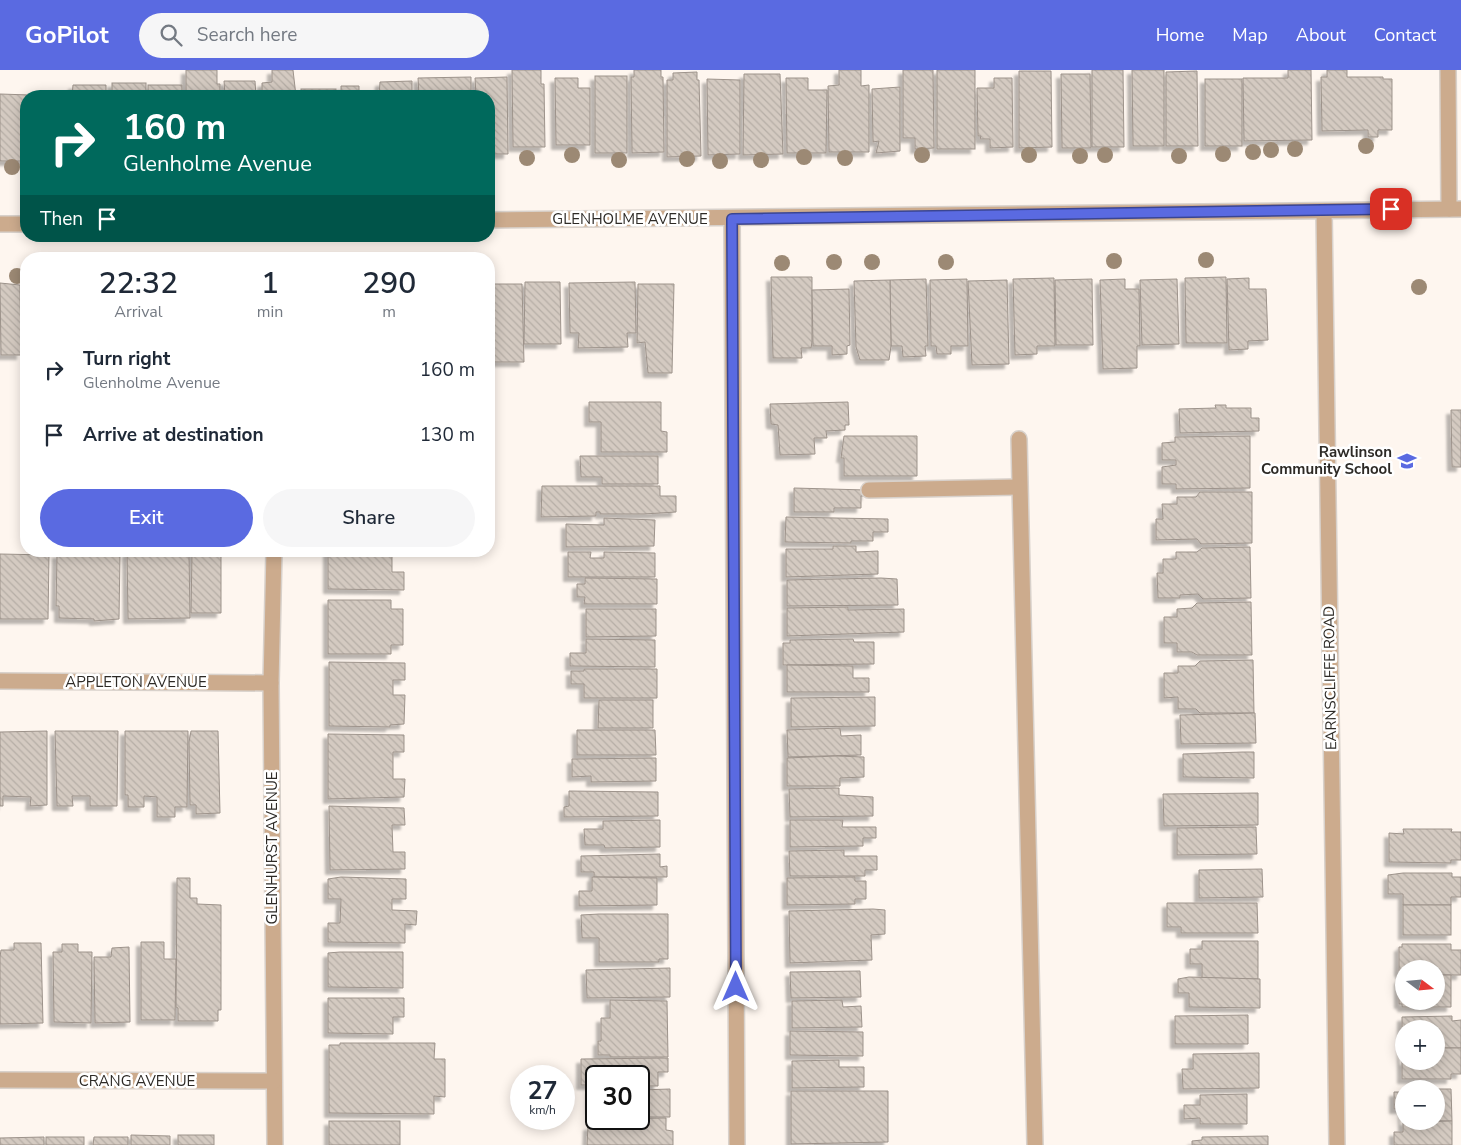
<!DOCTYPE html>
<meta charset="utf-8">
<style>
:root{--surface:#fff;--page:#f6f6f7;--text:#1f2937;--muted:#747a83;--accent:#5a6ae1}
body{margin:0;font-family:"Nunito Sans",sans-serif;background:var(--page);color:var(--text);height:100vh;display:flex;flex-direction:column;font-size:19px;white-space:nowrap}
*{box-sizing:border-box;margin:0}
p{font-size:16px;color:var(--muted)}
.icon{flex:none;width:28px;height:28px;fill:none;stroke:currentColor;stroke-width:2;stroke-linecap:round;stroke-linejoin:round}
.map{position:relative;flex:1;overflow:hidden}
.sheet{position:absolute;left:20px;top:182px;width:475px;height:305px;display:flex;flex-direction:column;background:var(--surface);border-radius:20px;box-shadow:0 2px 12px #0003}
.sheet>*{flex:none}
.hud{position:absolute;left:20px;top:20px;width:475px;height:152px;border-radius:20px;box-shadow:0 2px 12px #0003;background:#00695c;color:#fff;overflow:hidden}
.needle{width:32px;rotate:106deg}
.tools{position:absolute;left:1395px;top:890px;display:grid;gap:10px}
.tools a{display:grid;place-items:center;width:50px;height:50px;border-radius:50%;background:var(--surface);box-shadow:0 2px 12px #0003;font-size:25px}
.speed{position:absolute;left:510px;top:995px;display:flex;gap:10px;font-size:25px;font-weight:700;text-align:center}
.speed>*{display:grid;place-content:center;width:65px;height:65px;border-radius:50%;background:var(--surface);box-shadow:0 2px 12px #0003;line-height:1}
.speed small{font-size:12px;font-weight:400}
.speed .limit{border:2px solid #111;border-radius:8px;background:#fff;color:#111}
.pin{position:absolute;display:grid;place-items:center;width:42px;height:42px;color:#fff;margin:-21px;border-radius:10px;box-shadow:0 2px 8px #0006}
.me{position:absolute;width:55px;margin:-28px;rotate:0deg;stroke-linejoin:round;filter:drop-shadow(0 0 4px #0008)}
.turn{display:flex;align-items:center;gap:18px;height:105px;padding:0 20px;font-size:22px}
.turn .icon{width:65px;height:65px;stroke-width:2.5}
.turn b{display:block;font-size:35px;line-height:42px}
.then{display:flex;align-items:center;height:48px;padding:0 20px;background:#0003;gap:10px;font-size:19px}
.eta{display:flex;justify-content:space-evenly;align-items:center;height:85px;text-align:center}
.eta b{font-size:30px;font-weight:600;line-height:35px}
.primary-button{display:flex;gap:10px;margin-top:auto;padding:10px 20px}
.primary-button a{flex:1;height:58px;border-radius:30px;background:var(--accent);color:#fff;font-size:20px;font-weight:600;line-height:58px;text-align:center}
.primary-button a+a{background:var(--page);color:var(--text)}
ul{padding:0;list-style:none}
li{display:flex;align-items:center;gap:15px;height:65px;padding:0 20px}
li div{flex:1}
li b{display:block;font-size:19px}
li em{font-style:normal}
header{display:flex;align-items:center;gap:30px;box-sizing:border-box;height:70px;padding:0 25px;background:var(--accent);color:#fff}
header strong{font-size:24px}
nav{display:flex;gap:28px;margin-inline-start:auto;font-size:18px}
.search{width:350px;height:45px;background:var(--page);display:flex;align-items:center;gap:12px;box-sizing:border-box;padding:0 18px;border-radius:28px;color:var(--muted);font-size:19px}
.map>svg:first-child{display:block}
.building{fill:url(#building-back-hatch);stroke:#9d938b;filter:url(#shadow)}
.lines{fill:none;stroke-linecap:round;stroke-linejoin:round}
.minor-casing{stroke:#d8d1cb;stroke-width:18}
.minor{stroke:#ccab8d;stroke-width:15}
.tree{fill:#9c8974}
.route-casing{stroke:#3a4592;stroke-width:12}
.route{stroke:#5a6ae1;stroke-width:9}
.labels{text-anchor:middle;stroke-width:5;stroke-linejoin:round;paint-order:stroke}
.street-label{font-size:15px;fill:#2d2a26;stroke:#fff}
.poi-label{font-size:15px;font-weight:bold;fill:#2d2a26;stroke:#fff;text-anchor:end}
</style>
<header>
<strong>GoPilot</strong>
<div class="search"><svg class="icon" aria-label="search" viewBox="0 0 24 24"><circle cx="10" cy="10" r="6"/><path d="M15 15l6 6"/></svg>Search here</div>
<nav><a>Home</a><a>Map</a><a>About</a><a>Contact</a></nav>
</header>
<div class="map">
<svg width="1461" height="1075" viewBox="0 0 1461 1075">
<defs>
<pattern id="building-back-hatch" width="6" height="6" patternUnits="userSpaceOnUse" patternTransform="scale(1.25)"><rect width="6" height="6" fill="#d4cac1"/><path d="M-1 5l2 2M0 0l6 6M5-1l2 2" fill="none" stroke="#b6aea6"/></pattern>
<filter id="shadow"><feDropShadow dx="-4.5" dy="4.5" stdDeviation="1" flood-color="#0004"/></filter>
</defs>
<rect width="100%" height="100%" fill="#fef6ef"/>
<g class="building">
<path d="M186 0H217V14H220V26H186Z"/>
<path d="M272 0H293L296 26H262V13L272 12Z"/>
<path d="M512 0H541V14H544L545 77H513Z"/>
<path d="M634 0H661V7H663L664 82 632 83 631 7H634Z"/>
<path d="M839 0H861V16L869 15V82H829L828 16 839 15Z"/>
<path d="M903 0H933L934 78 915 79V68H903Z"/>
<rect x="937" y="0" width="38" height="79"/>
<path d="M1092 0H1123L1124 77H1092Z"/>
<path d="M1132 0H1164V76H1133Z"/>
<path d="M1288 0H1311L1312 70 1244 71 1243 8H1288Z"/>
<path d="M1327 0H1347V7H1383V9H1392V60H1378V67H1368V60L1322 61 1321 7H1327Z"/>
<path d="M1019 1H1051L1052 77 1019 78Z"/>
<path d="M1197 1 1198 76H1166V2Z"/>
<path d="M697 2V10H699L701 86 667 87V10H673V3Z"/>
<path d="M744 4H780L783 84 743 85Z"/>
<path d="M1061 4H1090L1091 78H1062Z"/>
<rect x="595" y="6" width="32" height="77"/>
<path d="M471 7V26H419L418 8Z"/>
<path d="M507 7 508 84H489V26H476L475 8Z"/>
<path d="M555 8H578V18H590V75H556Z"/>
<path d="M786 8H808V20H827L826 83H787Z"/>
<path d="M994 8H1012L1013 77 990 78V69H980L981 66H978L977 18H994Z"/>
<path d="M707 9 740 10V84L708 85Z"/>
<rect x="1205" y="9" width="37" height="67"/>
<path d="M224 11H255L256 26H225Z"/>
<path d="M412 11V26H379L380 12Z"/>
<rect x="112" y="13" width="34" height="13"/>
<path d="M73 15H106V26H72Z"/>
<rect x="148" y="15" width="34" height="11"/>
<path d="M341 16H359V25L375 26H341Z"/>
<path d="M900 17V81L876 83 879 71 873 72 872 19Z"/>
<rect x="301" y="19" width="35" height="7"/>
<rect x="35" y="22" width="35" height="4"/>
<path d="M0 24 30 25 26 26V91H0Z"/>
<path d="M771 207H812V272L811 278H801L802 288H773Z"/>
<path d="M1226 207 1227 273H1186L1185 208Z"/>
<path d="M1054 208 1055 276H1037V284L1015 285 1013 209Z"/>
<path d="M1249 208V219H1266L1268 270 1248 271V279L1229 280 1227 209Z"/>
<path d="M926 209 928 276H925L926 286 903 287 902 276H891L890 210Z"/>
<path d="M967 209 968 276H951V284H937L936 276H931L930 210Z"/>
<path d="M1092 209 1093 275H1056L1055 210Z"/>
<path d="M1125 209V219H1139L1140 276H1137V298L1103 299 1100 210Z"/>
<path d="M1177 209 1179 274 1142 275 1140 210Z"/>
<path d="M890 210 891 276 889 290H860L856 277 854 211Z"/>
<path d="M1007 210 1009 294 972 295 968 211Z"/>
<path d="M525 212H560L561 274H524Z"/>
<path d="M635 212 636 263H627L628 277 578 278 579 263H570L569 213Z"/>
<path d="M0 213 20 215 21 285H1Z"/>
<path d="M489 214H522L524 292H489Z"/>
<path d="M638 214H674L672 303H648L645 272 637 273Z"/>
<path d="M849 219 850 275 847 276V284L832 285V276H813L812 220Z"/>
<path d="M589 332H661V361L667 362V382H601V352H589Z"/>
<path d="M848 332 849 355H845V360L826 361 827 368H814L815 384 780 385 778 355 771 354 770 334Z"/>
<path d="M1215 335H1226V338H1251V348H1259V361L1180 363 1179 339 1216 338Z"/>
<path d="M1451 340H1461V397H1452Z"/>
<path d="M844 366H917V406H844V388H841Z"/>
<path d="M1250 366V418L1176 419V414H1162V397L1176 395V390H1162V373L1175 372V367Z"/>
<path d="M580 386H658V414H602V407H581Z"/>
<path d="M542 416H660V426H676V442L644 444H600V442H596V446L541 447Z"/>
<path d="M794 418 866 420V426H861V438H834V442H794Z"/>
<path d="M1200 422H1252V473L1201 474 1197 469 1156 470V449H1163L1162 434H1177V427H1196Z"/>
<path d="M786 447 888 449V462H873V471H851V473L785 472Z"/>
<path d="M604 448 655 450 654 476 566 477V454L604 455Z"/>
<path d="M833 476H856V482L878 481V504L786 507V479H833Z"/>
<path d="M1250 477 1251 528 1203 529 1198 524 1180 525V528H1158L1157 503H1163V489H1176V482H1197L1202 478Z"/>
<path d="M103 481H118L120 484 119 549 94 551V549L59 548V536H56L57 484H103Z"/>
<path d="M131 481H189L190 548 128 549 127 483Z"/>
<path d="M192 481 221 483V543H191Z"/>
<path d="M328 481H392V502H404V520L328 519Z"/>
<path d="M568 482H591L590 488H604V482L655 483V507H568Z"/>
<path d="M0 484 49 485 48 549H0Z"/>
<path d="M585 508 657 509V534H584L585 527H577V514H585Z"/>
<path d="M881 508 897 509 898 535 787 536V510Z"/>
<path d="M328 530H391V539H403V575H391V584H328Z"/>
<path d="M1251 532 1252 585H1197L1192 582H1177V573H1164V547H1177V539L1192 538 1197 533Z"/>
<path d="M848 537V540L904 539V562L787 566V538Z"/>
<path d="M586 539H656V566L586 567Z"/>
<path d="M586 569 655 570V597L570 596V583H586Z"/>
<path d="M853 569 854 572H874V594L783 595V573H790V570Z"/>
<path d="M1253 590 1254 643H1200L1196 639H1178V627L1164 628V603H1178V596H1195L1200 591Z"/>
<path d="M329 592 405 593V610H393V625H405L404 654 390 655V657L329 656Z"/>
<path d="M787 595 853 596V608H869V622H787Z"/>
<path d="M584 599H657V628H584V614H571V601H584Z"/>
<path d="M875 627V656L791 657V628Z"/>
<path d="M599 630H653V658H598Z"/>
<path d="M1255 643 1256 673 1181 674 1180 645Z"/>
<path d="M840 658 841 666 861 665V685L788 687 787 660Z"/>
<path d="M577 660H655L656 685H577Z"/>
<path d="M47 661V735L30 736 31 727 3 726V736H0V662Z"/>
<path d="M55 661H118L117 736H90V726H72L73 736H57Z"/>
<path d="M125 661H188L187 737H175V747H157V727L144 726V737H128V725H125Z"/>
<path d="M191 661H218L220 743 196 744V735H190L189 672Z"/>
<path d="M328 664 404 665V682H393V709H405L404 727 328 729Z"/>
<path d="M1243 682H1254V708L1183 707V684Z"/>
<path d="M836 686 864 687V707L840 708V716H787V688Z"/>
<path d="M656 688V711L591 712V706L572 707V689Z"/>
<path d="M839 718V725L873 727V746L790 747 789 719Z"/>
<path d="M569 721 658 722V746L564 747V737L569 736Z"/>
<path d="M1258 723V755L1164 756 1163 724Z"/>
<path d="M329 736 404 738 405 755H392L393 782H405V799L330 800Z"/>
<path d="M660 750V777L605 778 604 775H585L584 759H603V751Z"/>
<path d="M790 750H843L842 757H876V768H863V776L790 777Z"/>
<path d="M1256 757 1257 784 1177 785V758Z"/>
<path d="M1403 759H1452L1451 762H1461V790H1451V793L1389 792V763L1404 764Z"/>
<path d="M844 780V786H877V800H865V806H790L789 781Z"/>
<path d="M660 784V797L667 796V807H594V802H581V786Z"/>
<path d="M1262 799 1263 827 1199 828V800Z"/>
<path d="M1403 803H1452V807H1461V827H1451V835H1403V824H1388V805Z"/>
<path d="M341 807 406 809V829H392V840L417 841 416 855 405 854V873L328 872V853H340L341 829H328V809Z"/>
<path d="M592 807 657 808V835L579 836V821H592Z"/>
<path d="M855 807V811H866V829H855V834L787 835V808Z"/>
<path d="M177 808H190V828H197V834L221 835V940H218V951H178V938L176 937Z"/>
<path d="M1167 833H1257L1258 863H1181V857H1167Z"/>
<rect x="1403" y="835" width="48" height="30"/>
<path d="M873 839 885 840V864L871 865 872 890 790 893 789 841Z"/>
<path d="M599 844H668V889H659V892H599V868H582L581 845Z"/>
<path d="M1202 871H1258V909L1202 908V894H1190V879H1202Z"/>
<path d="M141 872H164V889H176L175 950H141Z"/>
<path d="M14 873H41L43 953 0 954V887L1 880H14Z"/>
<path d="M62 874H78V882H92L91 953 54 952 53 882H62Z"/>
<path d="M1402 874H1451V880H1461V905H1436V899H1404V906H1402L1399 901V877H1402Z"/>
<path d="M129 877 130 952 95 953 94 887H111L112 878Z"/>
<path d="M340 882H403V918L328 917V883Z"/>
<path d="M670 898V927L587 928 586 900Z"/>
<path d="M860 901 861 927 791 928 790 902Z"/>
<path d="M1436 905H1451V937H1402V934H1399V910L1402 906H1404V931H1436Z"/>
<path d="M1189 907 1260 909V938L1189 937V923H1178V909Z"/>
<path d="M328 928H404V947H393V964L328 963Z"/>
<path d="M610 930 667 931 668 987H610V985H598V971H601V948H610Z"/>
<path d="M842 930 843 937 861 936 862 957 792 958V931Z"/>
<path d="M1248 945V974H1175V946Z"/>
<path d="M1452 946V951L1461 950V978H1436V959H1404L1402 978V947Z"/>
<path d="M790 961 863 962V986L790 985Z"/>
<path d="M340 973H435L434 989H445V1027L434 1026V1044L329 1043V975H340Z"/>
<path d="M1402 978 1404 991H1436V978H1461V1004H1451V1009H1402Z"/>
<path d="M1259 983V1018L1183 1019 1182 999H1193V984Z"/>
<path d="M668 988V1002H658V1016H639V1006H596V1015H581V989Z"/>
<path d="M839 990V997H864V1017L792 1018V991Z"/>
<path d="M670 1019V1047H639V1020Z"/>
<path d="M1436 1019H1451L1452 1051H1436Z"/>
<rect x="591" y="1020" width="5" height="19"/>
<path d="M1403 1020H1404V1051H1434L1403 1052V1039H1394V1022H1404Z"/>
<path d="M791 1021H888V1072L791 1074Z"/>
<path d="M1247 1024V1054H1200V1048L1184 1049V1035H1200V1025Z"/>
<path d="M666 1048V1060L673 1061V1075H587L588 1056H603V1049Z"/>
<rect x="329" y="1051" width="71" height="24"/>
<path d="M1452 1051V1075H1394V1062H1403V1052Z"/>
<path d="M131 1065 170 1066V1075H131Z"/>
<rect x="178" y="1065" width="36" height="10"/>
<path d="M1268 1066V1075H1192V1071L1202 1070V1067Z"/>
<path d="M44 1067V1075H0V1068Z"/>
<rect x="46" y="1067" width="38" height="8"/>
<path d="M94 1067H128V1075H93Z"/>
</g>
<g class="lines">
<g class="minor-casing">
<g id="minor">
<path d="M1448 0 1449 139"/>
<path d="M1324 141 1337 1075"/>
<path d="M732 149 737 1075"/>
<path d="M489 150 1461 139"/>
<path d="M0 154H26"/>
<path d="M1019 369 1035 1075"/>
<path d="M869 420 1019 417"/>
<path d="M274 481 271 613 275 1075"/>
<path d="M0 611 271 613"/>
<path d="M0 1010 274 1011"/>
</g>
</g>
<use href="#minor" class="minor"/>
</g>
<g class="tree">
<circle cx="1366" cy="76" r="8"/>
<circle cx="1295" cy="79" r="8"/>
<circle cx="1271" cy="80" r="8"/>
<circle cx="1253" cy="82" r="8"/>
<circle cx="1223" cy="84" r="8"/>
<circle cx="572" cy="85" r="8"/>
<circle cx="922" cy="85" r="8"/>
<circle cx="1029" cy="85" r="8"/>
<circle cx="1105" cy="85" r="8"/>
<circle cx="1080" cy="86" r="8"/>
<circle cx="1179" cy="86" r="8"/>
<circle cx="804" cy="87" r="8"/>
<circle cx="527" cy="88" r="8"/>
<circle cx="845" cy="88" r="8"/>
<circle cx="687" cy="89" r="8"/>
<circle cx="619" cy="90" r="8"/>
<circle cx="761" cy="90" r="8"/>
<circle cx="720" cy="91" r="8"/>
<circle cx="12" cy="97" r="8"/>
<circle cx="1206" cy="190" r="8"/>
<circle cx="1114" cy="191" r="8"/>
<circle cx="834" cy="192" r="8"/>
<circle cx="872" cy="192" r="8"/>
<circle cx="946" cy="192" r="8"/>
<circle cx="782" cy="193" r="8"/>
<circle cx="17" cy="206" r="8"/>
<circle cx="1419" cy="217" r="8"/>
</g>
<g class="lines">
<g class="route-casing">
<path id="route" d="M736 917 732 149 1391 139"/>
</g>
<use href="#route" class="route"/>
</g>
<defs>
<g id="school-bare" transform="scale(1.5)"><path d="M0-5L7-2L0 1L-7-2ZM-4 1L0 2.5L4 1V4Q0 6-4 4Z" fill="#5a6ae1" stroke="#fff" stroke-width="2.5" paint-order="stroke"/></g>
</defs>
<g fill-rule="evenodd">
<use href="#school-bare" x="1407" y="391"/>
</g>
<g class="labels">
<g class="street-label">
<text x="630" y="154">GLENHOLME AVENUE</text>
<text transform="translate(1330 608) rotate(-91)" y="5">EARNSCLIFFE ROAD</text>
<text x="136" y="617">APPLETON AVENUE</text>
<text transform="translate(272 778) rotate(-90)" y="5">GLENHURST AVENUE</text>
<text x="137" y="1016">CRANG AVENUE</text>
</g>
<g class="poi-label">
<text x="1392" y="387">Rawlinson<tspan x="1392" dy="17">Community School</tspan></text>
</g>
</g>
</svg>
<div class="tools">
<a><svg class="needle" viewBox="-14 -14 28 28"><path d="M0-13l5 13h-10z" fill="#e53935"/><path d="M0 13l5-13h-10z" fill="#747a83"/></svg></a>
<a>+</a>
<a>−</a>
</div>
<div class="speed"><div>27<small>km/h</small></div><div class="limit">30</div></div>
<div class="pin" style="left:1391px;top:139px;background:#d93025"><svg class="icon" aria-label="arrive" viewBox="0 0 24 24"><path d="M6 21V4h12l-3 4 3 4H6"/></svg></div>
<svg class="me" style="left:736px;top:917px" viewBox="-20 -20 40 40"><path d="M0-17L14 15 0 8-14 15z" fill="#5a6ae1" stroke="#fff" stroke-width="4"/></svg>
<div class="hud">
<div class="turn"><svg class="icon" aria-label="right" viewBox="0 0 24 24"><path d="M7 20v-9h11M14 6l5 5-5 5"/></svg><div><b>160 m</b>Glenholme Avenue</div></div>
<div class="then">Then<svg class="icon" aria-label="arrive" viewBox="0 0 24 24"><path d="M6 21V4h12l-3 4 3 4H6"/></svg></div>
</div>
<section class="sheet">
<div class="eta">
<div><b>22:32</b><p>Arrival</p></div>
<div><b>1</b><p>min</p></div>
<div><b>290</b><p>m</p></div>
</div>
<ul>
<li><svg class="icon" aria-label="right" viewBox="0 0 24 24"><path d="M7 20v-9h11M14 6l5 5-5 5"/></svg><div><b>Turn right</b><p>Glenholme Avenue</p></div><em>160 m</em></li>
<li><svg class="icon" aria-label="arrive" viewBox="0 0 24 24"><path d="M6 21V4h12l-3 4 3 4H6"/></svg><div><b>Arrive at destination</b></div><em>130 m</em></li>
</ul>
<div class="primary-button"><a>Exit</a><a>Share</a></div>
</section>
</div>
